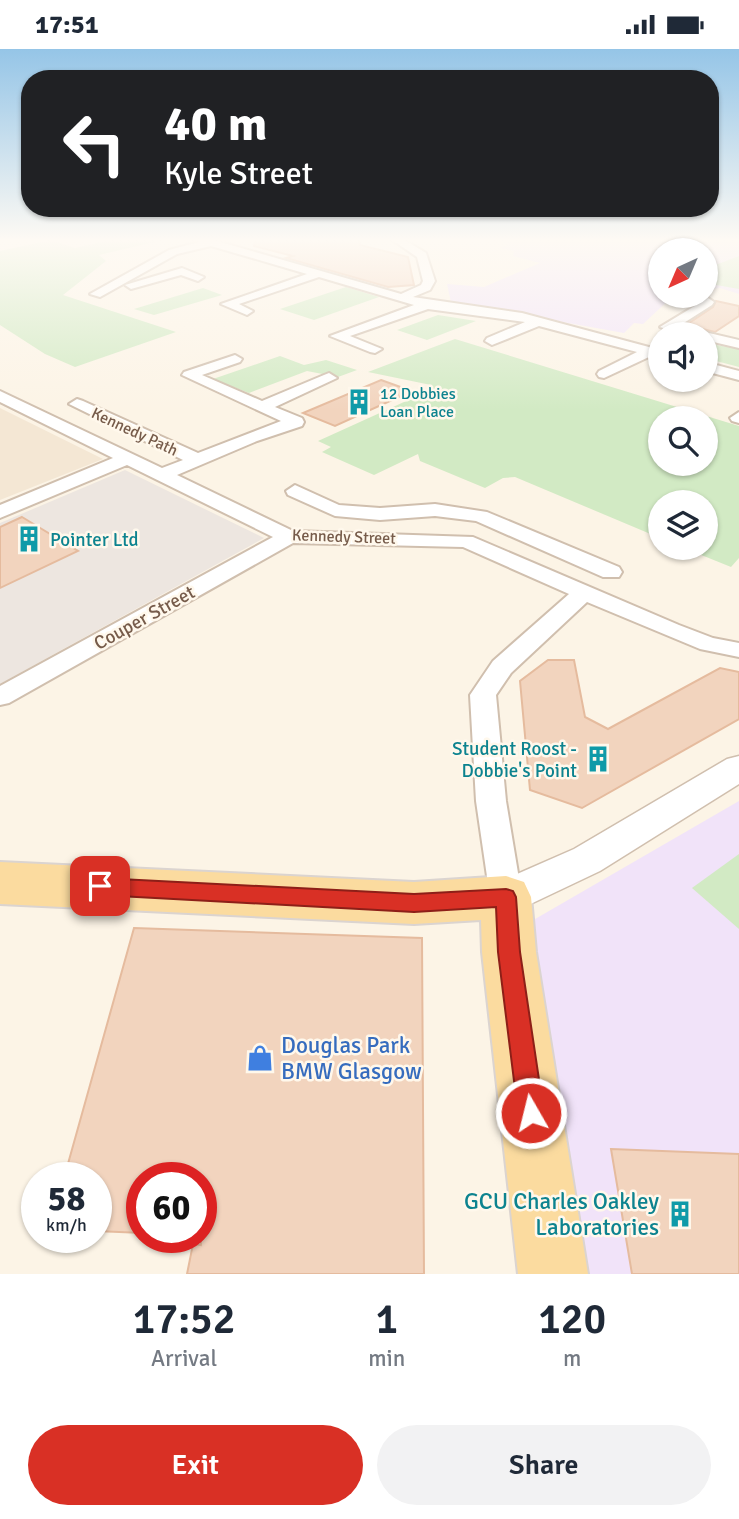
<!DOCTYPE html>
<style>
:root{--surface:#fff;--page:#f2f2f3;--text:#1f2937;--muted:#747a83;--accent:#d93025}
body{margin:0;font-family:Signika,sans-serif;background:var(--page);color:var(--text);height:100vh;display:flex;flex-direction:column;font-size:26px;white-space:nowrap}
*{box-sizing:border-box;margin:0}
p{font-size:23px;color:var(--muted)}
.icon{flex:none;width:38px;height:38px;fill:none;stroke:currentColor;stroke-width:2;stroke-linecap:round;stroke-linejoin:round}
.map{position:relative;height:1225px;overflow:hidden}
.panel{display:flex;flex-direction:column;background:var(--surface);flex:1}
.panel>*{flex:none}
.hud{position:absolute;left:21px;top:21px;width:698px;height:147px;border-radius:28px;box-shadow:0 2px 5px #0004;background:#202124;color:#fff;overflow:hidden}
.needle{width:46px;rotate:224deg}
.tools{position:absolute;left:648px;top:189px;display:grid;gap:14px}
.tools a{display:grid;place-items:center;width:70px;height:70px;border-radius:50%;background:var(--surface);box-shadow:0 2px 5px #0004;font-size:35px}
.speed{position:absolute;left:21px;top:1113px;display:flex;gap:14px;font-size:35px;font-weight:700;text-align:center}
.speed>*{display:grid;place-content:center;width:91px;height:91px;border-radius:50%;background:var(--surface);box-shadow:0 2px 5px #0004;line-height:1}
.speed small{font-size:18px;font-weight:400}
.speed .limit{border:10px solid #d22;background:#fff;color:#111}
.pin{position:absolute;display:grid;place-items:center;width:60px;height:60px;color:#fff;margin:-30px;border-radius:14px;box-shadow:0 4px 10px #0006}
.me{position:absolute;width:77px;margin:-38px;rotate:352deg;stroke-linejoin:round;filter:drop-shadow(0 0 5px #0008)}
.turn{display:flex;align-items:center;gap:24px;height:147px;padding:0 28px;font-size:32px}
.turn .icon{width:91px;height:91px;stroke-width:2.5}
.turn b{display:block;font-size:49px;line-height:60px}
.eta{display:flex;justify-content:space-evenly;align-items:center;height:119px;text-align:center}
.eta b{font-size:42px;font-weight:600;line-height:49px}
.cta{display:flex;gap:14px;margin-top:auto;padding:14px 28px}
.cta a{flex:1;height:80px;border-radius:42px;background:var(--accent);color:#fff;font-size:28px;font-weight:600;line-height:80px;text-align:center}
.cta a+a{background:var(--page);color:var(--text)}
.status{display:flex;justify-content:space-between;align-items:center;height:49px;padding:0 35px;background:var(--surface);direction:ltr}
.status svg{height:19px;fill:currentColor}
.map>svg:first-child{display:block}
.residential{fill:#f4e7d4}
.industrial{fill:#ede6e0}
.education{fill:#f1e3f9}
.green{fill:#d2eac4;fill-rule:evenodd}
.building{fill:#f2d4be;stroke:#e5bb9e;stroke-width:2}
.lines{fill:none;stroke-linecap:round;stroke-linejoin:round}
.minor-casing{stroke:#d0bfae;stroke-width:4}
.tertiary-casing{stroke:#d0bfae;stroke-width:3}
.primary-casing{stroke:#dbd4d0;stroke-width:4}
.minor{fill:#fff;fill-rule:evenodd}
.tertiary{fill:#fff;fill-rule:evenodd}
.primary{fill:#fbdb9f;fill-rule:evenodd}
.route{fill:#d93025;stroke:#8d1f18;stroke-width:2}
.labels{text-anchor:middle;stroke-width:5;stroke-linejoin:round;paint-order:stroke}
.far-culture-label{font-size:16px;fill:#0d838f;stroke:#fff8ec;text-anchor:start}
.far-street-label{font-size:16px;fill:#765b4a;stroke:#fff8ec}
.culture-label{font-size:19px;fill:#0d838f;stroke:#fff8ec;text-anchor:start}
.street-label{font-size:19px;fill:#765b4a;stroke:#fff8ec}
.near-shop-label{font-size:23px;fill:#366cbe;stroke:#fff8ec;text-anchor:start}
.near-culture-label{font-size:23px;fill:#0d838f;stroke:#fff8ec;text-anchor:end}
</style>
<div class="status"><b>17:51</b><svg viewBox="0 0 49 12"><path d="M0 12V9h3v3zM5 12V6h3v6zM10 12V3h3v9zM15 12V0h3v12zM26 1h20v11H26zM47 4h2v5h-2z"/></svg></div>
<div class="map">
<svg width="739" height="1225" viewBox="0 0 739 1225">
<rect width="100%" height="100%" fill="#fcf4e6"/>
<path class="residential" d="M0 359 103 410 0 451Z"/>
<path class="industrial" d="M125 421 264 489 0 635V474Z"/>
<g class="education">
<path d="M490 190H726L739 192V245L720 239 705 241V201H660V247H673L643 275 634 274 624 284 451 253 447 235 484 238 540 214 513 207 514 202 501 199 510 195Z"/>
<path d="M739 752V1225H584L530 873Z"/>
</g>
<g class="green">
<path d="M115 190H167L99 206 106 212 63 246 176 283 75 318 45 305 0 276V202L51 191 75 199Z"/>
<path d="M739 207V240L705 234V225L718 215Z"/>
<path d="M346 238 379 248 314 271 280 260Z"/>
<path d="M203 239 222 246 154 266 134 260Z"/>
<path d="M438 266 476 272 427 291 397 281Z"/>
<path d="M455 290 739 377V509L731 518 684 499H705V453H660V489L515 428 503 429 485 439 420 412 418 405 374 426 322 403 331 398 318 392 415 348 431 347V336L368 323ZM660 369H705V415H660Z"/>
<path d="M705 294 739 300V318L705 309Z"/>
<path d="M280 307 304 316 326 311 357 321 338 328 307 322 249 344 213 330Z"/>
<path d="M739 805V880L692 839Z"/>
</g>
<g class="building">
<path d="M255 190H359L360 196 408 208 414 236 388 238 286 209 293 207 254 197Z"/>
<path d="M716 252 739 257V267L715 283 686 276 713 258Z"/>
<path d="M381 331 412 342 335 377 303 364Z"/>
<path d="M22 468 78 502 0 539V478Z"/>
<path d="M548 611H574L585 668 608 680 720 619 739 623V670L582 759 530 741 520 632Z"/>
<path d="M134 879 422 889 424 1225H187L193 1195 201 1196V1129H142V1184L96 1182V1129H64Z"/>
<path d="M611 1100 739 1105V1225H632Z"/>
</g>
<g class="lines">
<g class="minor-casing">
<g id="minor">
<path d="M194 190H210L401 245 421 236 423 232 417 208 391 190H403L426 204 435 232 430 241 413 248 522 264 660 301V309L651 307 604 329 599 328 597 325 599 322 637 303 539 277 492 296 485 292 487 289 525 273 428 260 350 287 382 300 375 304 370 303 330 287 414 256 319 228 239 255 253 262 247 266 221 255 307 225 211 197 177 205 100 248 90 245 169 201 199 193Z"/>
<path d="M182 219 204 228 198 232 181 226 131 240 125 236Z"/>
<path d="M708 249 714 253 712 256 679 277 739 291V299L705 291V285H682L660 278Z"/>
<path d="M235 306 242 310 240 313 202 326 262 352 324 326 329 324 337 329 275 358 302 369 304 373 302 377 257 392 177 426 293 482 473 488 679 576 713 589 739 594V608L700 600 587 553 511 624 496 646 506 752 522 848 517 858 506 861 495 858 490 848 476 752 470 646 493 612 569 545 463 498 293 494 9 654 0 656V637L273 488 127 416 0 469V456L113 409 0 353V342L162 419 183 411 69 355 77 350 83 352 198 404 281 372 182 326 184 323Z"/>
<path d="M705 313 739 322V331L705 322Z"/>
<path d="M739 363V374L732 372 730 369Z"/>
<path d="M295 436 339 456 380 459 435 455 487 463 619 518 622 523 619 528H603L476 472 435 467 380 471 335 467 288 446 286 442Z"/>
</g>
</g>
<g class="tertiary-casing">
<path id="tertiary" d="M739 707V735L600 822 520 860 506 864 492 860 486 848 492 836 574 800 727 710Z"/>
</g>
<g class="primary-casing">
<path id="primary" d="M0 813 414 833 506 827 524 833 531 848 536 903 588 1225H518L482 903 481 871 414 875 0 855Z"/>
</g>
<use href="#minor" class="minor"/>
<use href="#tertiary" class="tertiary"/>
<use href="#primary" class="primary"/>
</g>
<linearGradient id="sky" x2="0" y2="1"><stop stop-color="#95c5e7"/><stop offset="0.53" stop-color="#fefaf4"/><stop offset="1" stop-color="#fefaf4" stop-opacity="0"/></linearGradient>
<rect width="739" height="361" fill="url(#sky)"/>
<path class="route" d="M100 829 414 845 506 840 513 842 516 848 520 903 544 1064 540 1073 531 1077 522 1073 518 1064 498 903 496 858 414 863 100 846 93 843 90 837 93 831Z"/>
<defs>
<g id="building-bare" transform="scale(2.1)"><path d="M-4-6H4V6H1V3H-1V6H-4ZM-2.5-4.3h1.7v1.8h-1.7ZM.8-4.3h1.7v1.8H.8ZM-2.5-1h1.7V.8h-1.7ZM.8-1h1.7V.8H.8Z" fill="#0f9aa8" stroke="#fff8ec" stroke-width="2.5" paint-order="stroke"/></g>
<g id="shop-bare" transform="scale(2.1)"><path d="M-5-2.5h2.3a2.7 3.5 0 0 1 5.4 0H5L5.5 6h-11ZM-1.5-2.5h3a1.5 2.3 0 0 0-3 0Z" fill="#3f7fe0" stroke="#fff8ec" stroke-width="2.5" paint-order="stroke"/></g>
</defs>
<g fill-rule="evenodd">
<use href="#building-bare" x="359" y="353"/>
<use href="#building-bare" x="29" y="490"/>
<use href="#building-bare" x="598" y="710"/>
<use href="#shop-bare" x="260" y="1009"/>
<use href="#building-bare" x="680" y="1165"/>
</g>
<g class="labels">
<g class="far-culture-label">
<text x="380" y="350">12 Dobbies<tspan x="380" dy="18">Loan Place</tspan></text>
</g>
<g class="far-street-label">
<text transform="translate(135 382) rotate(25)" y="6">Kennedy Path</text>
<text transform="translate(344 487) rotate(2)" y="6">Kennedy Street</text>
</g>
<g class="culture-label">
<text x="50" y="497">Pointer Ltd</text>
<text x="577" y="706" text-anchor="end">Student Roost -<tspan x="577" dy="22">Dobbie's Point</tspan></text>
</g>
<g class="street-label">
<text transform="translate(144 568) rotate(-29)" y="7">Couper Street</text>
</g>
<g class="near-shop-label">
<text x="281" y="1004">Douglas Park<tspan x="281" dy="26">BMW Glasgow</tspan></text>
</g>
<g class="near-culture-label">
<text x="659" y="1160">GCU Charles Oakley<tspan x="659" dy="26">Laboratories</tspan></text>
</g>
</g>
</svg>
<div class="tools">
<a><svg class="needle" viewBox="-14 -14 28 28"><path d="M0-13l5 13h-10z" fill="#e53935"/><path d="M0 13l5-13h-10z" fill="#747a83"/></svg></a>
<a><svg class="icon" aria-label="sound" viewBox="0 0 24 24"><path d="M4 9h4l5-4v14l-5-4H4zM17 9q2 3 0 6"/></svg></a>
<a><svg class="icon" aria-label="search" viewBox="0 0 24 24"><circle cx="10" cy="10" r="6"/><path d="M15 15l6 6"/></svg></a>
<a><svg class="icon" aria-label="layers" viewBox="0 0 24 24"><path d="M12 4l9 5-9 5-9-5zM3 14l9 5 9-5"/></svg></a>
</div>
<div class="speed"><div>58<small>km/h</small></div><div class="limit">60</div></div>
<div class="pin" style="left:100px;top:837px;background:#d93025"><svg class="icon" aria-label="arrive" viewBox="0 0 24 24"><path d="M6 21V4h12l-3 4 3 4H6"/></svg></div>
<svg class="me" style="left:531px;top:1064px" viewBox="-20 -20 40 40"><circle r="17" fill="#d93025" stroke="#fff" stroke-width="3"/><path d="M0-11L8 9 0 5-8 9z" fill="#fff"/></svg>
<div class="hud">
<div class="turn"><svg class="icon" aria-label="left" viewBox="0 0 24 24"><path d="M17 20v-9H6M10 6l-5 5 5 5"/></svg><div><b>40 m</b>Kyle Street</div></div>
</div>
</div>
<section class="panel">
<div class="eta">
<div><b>17:52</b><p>Arrival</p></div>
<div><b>1</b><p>min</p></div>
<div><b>120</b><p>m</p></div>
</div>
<div class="cta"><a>Exit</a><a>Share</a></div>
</section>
